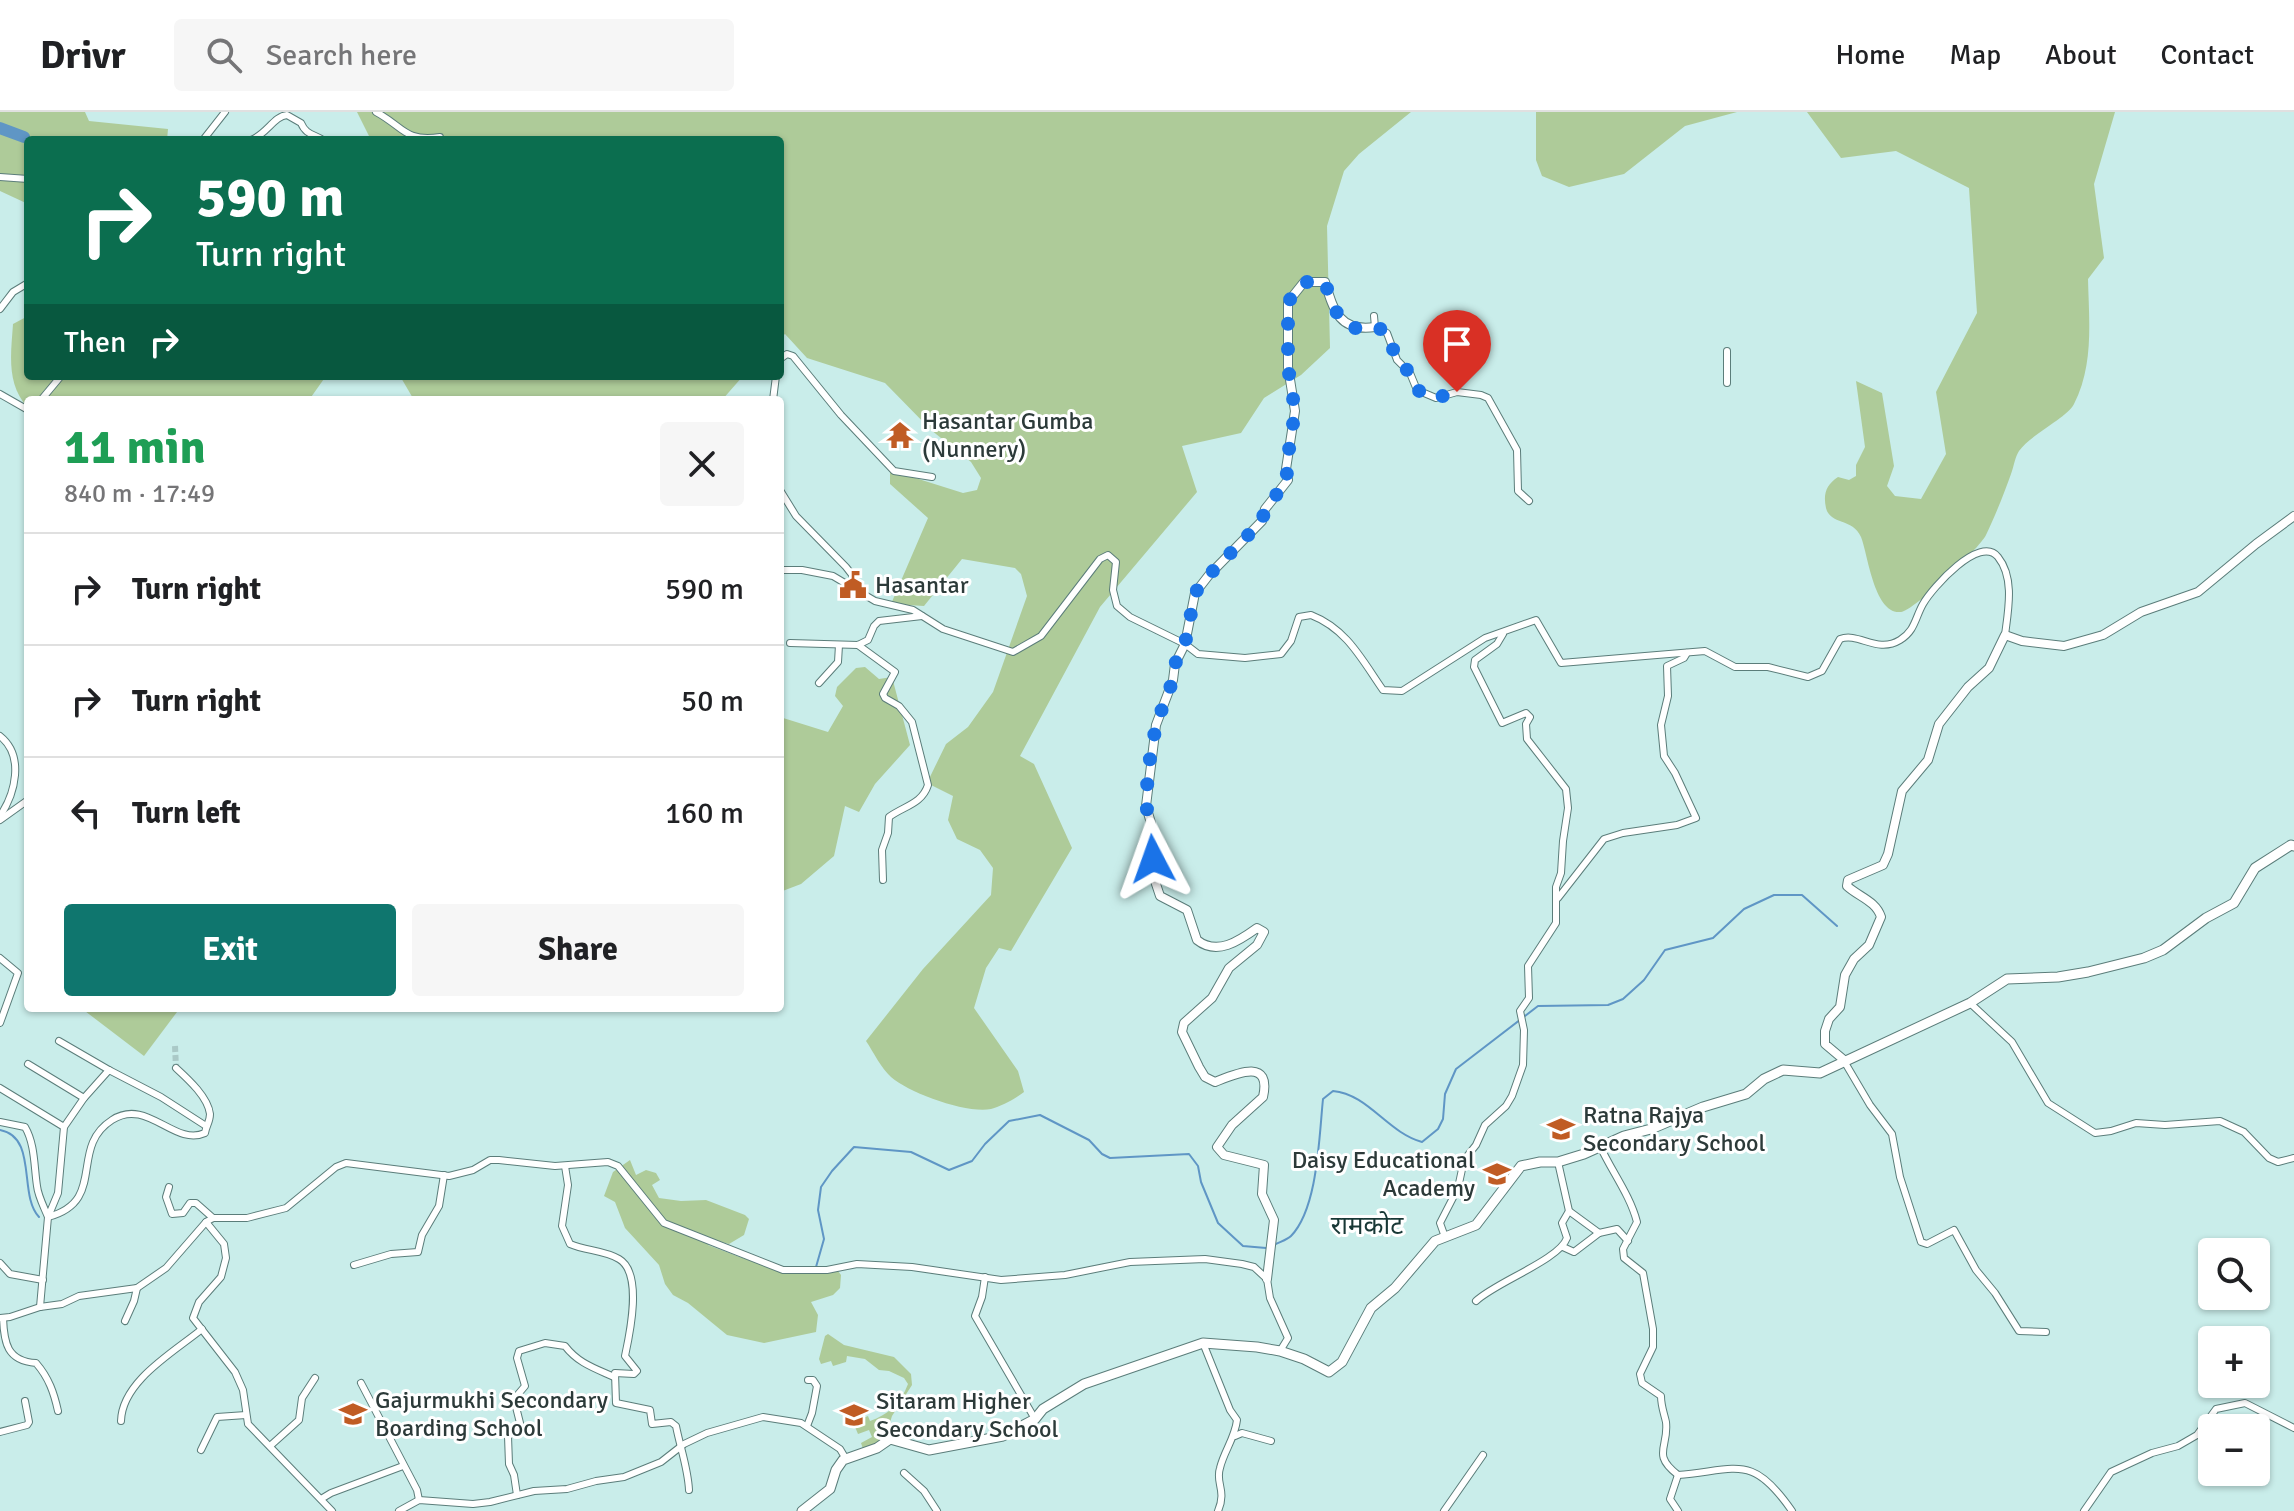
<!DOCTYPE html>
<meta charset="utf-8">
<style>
:root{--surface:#fff;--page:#f6f6f6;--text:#202124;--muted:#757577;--line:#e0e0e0;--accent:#0f766e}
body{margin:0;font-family:Signika,"Noto Sans Devanagari",sans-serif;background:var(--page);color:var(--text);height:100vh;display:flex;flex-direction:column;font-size:30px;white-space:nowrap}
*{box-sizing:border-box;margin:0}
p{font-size:26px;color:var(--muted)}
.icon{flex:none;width:44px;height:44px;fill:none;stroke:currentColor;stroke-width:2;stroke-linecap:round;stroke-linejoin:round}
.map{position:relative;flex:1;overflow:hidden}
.sheet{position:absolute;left:24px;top:284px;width:760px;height:616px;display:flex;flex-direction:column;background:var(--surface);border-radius:8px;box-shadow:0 2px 6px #0004}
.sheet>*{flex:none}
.guide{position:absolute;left:24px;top:24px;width:760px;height:244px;border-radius:8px;box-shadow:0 2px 6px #0004;background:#0b6e4f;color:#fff;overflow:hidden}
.fabs{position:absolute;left:2198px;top:1126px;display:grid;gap:16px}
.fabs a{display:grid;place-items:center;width:72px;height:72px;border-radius:8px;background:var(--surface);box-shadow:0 2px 6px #0004;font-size:40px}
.pin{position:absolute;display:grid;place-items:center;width:68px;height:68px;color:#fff;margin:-82px -34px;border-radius:50% 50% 50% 0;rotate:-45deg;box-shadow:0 0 8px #0007}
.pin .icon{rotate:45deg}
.me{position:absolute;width:88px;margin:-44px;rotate:356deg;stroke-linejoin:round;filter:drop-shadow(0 0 6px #0008)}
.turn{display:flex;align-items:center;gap:28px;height:168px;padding:0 40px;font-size:36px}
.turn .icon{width:104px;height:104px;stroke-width:2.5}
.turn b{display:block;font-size:56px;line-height:68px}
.then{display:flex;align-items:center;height:76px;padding:0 40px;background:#0003;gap:16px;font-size:30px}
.round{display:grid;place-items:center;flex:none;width:84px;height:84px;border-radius:8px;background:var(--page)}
.head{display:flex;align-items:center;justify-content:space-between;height:136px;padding:0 40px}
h1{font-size:48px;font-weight:700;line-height:60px;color:#1e9e55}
.primary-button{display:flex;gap:16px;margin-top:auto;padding:16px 40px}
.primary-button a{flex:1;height:92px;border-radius:8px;background:var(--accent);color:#fff;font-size:32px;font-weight:700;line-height:92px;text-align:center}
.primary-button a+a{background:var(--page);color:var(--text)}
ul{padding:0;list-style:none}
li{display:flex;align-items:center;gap:24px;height:112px;padding:0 40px;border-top:2px solid var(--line)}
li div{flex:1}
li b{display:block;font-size:30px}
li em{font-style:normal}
header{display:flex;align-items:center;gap:48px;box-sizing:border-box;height:112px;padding:0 40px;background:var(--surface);border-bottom:2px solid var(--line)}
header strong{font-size:38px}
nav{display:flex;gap:44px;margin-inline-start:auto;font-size:28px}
.search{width:560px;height:72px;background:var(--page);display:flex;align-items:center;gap:20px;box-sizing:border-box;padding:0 28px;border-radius:8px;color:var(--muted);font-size:30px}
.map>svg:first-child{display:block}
.green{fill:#aecb99}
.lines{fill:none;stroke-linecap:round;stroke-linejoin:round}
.stream{stroke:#5f96c5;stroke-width:2}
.river{stroke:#5f96c5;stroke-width:12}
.minor-tunnel{stroke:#aac9c7;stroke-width:6;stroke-dasharray:6 3;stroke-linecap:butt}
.minor-casing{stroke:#5b7d7a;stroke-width:8}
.tertiary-casing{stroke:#5b7d7a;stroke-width:10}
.secondary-casing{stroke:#5b7d7a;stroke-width:11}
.minor{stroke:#fff;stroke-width:6}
.tertiary{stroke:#fff;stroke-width:8}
.secondary{stroke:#fff;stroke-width:9}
.route{stroke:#1a73e8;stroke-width:14;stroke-dasharray:0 25.2}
.labels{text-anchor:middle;stroke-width:6;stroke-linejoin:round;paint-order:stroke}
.poi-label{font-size:24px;fill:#2c3a39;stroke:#fff;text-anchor:start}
.neighbourhood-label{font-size:26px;fill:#183836;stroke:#fff}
</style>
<header>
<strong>Drivr</strong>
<div class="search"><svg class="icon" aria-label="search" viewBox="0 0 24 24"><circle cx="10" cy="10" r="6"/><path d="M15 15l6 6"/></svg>Search here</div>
<nav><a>Home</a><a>Map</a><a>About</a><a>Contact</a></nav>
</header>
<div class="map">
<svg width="2294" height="1399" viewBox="0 0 2294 1399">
<rect width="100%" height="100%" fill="#c9edea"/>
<g class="green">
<path d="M0 0H85L89 9 168 17 167 28H28V92L0 79Z"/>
<path d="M357 0H1411L1359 42 1344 59 1327 114 1330 236 1301 263 1264 286 1241 321 1182 334 1197 380 1100 495 1020 644 1034 652 1072 736 1011 839 999 836 986 856 974 896 1018 959 1024 980C1015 987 1002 994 991 997 967 1002 909 981 891 965 881 956 874 941 866 929L923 857 991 783 993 756 980 738 957 727 948 708 953 684 927 671 946 632 968 615 993 580 1027 484 1021 462 1015 456 962 447 924 494 891 492 928 406 890 372V358L963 381 977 378 981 366 971 350 931 318 885 271 807 246 785 222 780 226V28H371Z"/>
<path d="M1536 0H1737L1685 14 1624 62 1569 75 1542 64 1536 48Z"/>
<path d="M1807 0H2115L2094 72 2104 146 2088 167C2089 209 2094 253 2074 292 2067 306 2031 322 2019 339 2015 345 2014 354 2011 362 2004 382 1995 404 1986 423 1979 437 1915 498 1901 500 1874 503 1868 442 1861 425 1853 406 1830 413 1826 396 1823 382 1826 373 1838 365L1849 368 1856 364V353L1865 335 1856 269 1882 281 1894 354 1887 374 1895 384 1921 387 1946 342 1936 280 1977 201 1969 76 1896 39 1841 46Z"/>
<path d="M28 204V264H326L309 288H28V296C6 272 11 242 13 212Z"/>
<path d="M400 264H743L722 288H414Z"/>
<path d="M865 555 879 567 892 565 910 633 875 672 859 700 845 694 834 744 801 772 780 780V605L828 620 843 594 835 584 837 575 856 556Z"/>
<path d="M81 896H180L144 944Z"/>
<path d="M630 1048 636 1063 646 1058 656 1061 660 1068 652 1073 659 1086 681 1089 706 1088 745 1103 749 1107 744 1123 729 1132 710 1127 708 1133C756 1151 785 1165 838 1159L841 1163 840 1176 833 1183 811 1190 818 1203 816 1220 764 1231 727 1223 688 1191 673 1183 665 1172 659 1153 625 1116 615 1090 604 1084 613 1060Z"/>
<path d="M828 1222 844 1233 894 1245 911 1262 912 1273 892 1304 886 1323 877 1332 863 1337 861 1331 872 1325 869 1318 858 1322 853 1310 868 1304 870 1309C888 1303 901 1291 908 1272L904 1266 889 1259 879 1258 865 1247 847 1244 846 1250 833 1254 831 1249 821 1252 819 1247 825 1224Z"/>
</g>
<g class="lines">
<g class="stream">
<path d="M0 1018C38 1025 18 1083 39 1105"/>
<path d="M1274 1133C1279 1130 1287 1128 1291 1124 1318 1096 1319 1025 1323 987L1333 979C1368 982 1388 1021 1422 1030L1438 1017 1443 1007 1445 982 1456 957 1538 894 1608 893 1623 887 1644 868 1665 838 1713 826 1744 797 1774 783H1802L1837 814"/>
<path d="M816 1155 824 1127 818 1098 821 1075 832 1059 854 1035 911 1040 949 1058 972 1049 985 1032 1009 1009 1040 1003 1089 1028 1102 1042 1110 1046 1189 1042 1198 1054 1201 1070 1218 1111 1243 1134 1266 1136"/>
</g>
<path class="river" d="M0 16 24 25"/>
<path class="minor-tunnel" d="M175 934 176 956"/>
<g class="minor-casing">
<g id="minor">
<path d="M376 0C404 15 404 30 440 25L438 28"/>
<path d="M203 28 225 0"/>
<path d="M251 28C267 22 274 4 287 3L301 11C306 23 314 22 323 28"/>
<path d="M0 65 28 67"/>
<path d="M0 197 13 180 28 171"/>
<path d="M1374 204 1375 215 1387 221 1397 248 1410 261 1417 278 1436 286 1457 280 1481 283 1488 286 1517 338 1518 379 1529 389"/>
<path d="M1727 239V271"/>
<path d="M780 247 787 242 793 244 841 303 894 359 932 365"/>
<path d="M0 282 28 298"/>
<path d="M41 288 61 264"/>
<path d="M773 288 776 264"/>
<path d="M780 378 796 404 846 455 853 464 856 476"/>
<path d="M780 458H802L833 464 875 489 913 498 943 517 1013 540 1041 524 1100 447 1108 443 1116 450 1113 478 1117 494 1130 505 1185 532 1198 542 1245 546 1281 542 1291 529 1299 505 1311 503C1347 517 1362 548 1383 578L1402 579 1485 526 1536 508 1561 551 1705 539 1735 555H1768L1808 565 1822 559 1840 527C1859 520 1877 542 1900 528 1915 519 1915 506 1923 492 1932 476 1980 422 1998 445 2015 466 2008 499 2005 523"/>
<path d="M790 531 858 533 868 528 874 514 879 509 922 504"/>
<path d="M858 533 895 560 883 582 885 586 899 594 912 610 928 673C922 692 904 694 889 705L888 721 882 738 883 768"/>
<path d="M819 571 838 550 839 533"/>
<path d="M0 624C25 644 15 682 0 704"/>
<path d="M0 708 28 688"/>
<path d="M1558 786 1604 727 1623 721 1677 713 1696 706 1675 661 1664 644 1661 613 1668 584 1667 554 1684 546 1687 541"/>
<path d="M0 846 18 861 0 911"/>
<path d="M1970 891 2012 930 2048 991 2095 1021 2111 1019 2136 1011 2165 1013 2220 1009 2244 1020 2269 1046 2278 1050 2294 1046"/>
<path d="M59 929 109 958"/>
<path d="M1844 949 1870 993 1892 1022 1900 1065 1921 1130 1927 1132 1954 1118 1976 1158 1995 1181 2019 1219 2046 1220"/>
<path d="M28 952 84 986"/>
<path d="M0 976 64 1015 58 1081 48 1105 40 1195"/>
<path d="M0 1010 25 1015C35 1032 34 1054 37 1074 38 1084 44 1095 48 1105 108 1089 68 1036 112 1008 147 985 174 1035 205 1021 206 1014 210 1010 210 1002 208 985 188 967 176 956"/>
<path d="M64 1015 84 986 109 958 161 985 206 1014"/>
<path d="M1600 1034C1612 1060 1630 1083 1637 1110L1623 1137 1624 1146 1643 1161 1653 1217V1235L1640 1262 1642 1271 1661 1284C1661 1294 1664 1301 1666 1310 1669 1336 1651 1342 1678 1363 1738 1358 1752 1341 1792 1399"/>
<path d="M1558 1050 1569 1099 1599 1121 1617 1117 1628 1129"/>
<path d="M565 1054 568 1073 562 1114 570 1132C586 1139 604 1138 619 1147 643 1161 630 1221 625 1244L637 1259 634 1262 615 1261 616 1291 650 1298 652 1312 671 1310 676 1314C680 1335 688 1356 689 1378"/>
<path d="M169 1075 166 1085 172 1102 183 1101 190 1091H196L213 1106"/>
<path d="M206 1110 224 1132 226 1146 221 1165 199 1190 193 1206 235 1260 243 1278 248 1312 332 1399"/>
<path d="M1445 1125 1440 1111 1458 1076 1464 1048 1476 1033 1485 1013 1506 994 1512 984 1523 953 1524 918 1520 899 1529 886 1528 854 1556 811V775L1561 761 1563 729 1568 696 1566 677 1527 627 1526 612 1530 605 1526 601 1502 611 1474 555 1475 548 1497 532 1503 522"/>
<path d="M1563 1135 1574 1140 1599 1121"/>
<path d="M0 1151 10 1162 43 1168"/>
<path d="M354 1153 391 1142 418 1140 422 1123 439 1094 444 1063"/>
<path d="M985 1165 982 1185 975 1204 1035 1307"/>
<path d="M1476 1189C1496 1170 1559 1148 1567 1126L1562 1111 1569 1099"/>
<path d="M0 1206 10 1205 40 1195 62 1192 79 1184 137 1176 166 1156 206 1110 213 1106H247L286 1096 336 1055 346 1051 449 1064 473 1058 490 1048H499L555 1054 608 1050 618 1054 664 1111 783 1158H827L857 1152 912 1155 1001 1168 1065 1163 1130 1150 1205 1147 1242 1152 1254 1155 1267 1167 1270 1186 1288 1226 1280 1239"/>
<path d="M3 1206C4 1231 7 1249 36 1251 49 1266 54 1281 58 1299"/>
<path d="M125 1209 134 1189 137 1176"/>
<path d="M1203 1231 1230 1298 1237 1308C1235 1326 1224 1339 1220 1356 1215 1371 1227 1378 1218 1399"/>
<path d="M361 1271 417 1378 419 1388"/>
<path d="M121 1309C122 1269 174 1240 202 1217"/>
<path d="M807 1314 812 1301 817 1274 813 1268H808"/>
<path d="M0 1320 27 1313 29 1310 25 1289"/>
<path d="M1235 1324 1242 1321 1271 1329"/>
<path d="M270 1334 299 1308 302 1286 315 1266"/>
<path d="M201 1338 217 1305 246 1303"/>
<path d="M904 1361 924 1379 937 1399"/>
<path d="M1678 1363 1670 1387 1678 1399"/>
<path d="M517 1383 514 1363 509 1352 508 1324 515 1320 520 1311 514 1287 525 1274 517 1246 519 1239 545 1231 565 1234C578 1251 594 1256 614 1265"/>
<path d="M321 1387 331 1381 403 1354"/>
<path d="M399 1399 419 1388 473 1392 490 1390 534 1379 567 1377 596 1369 624 1365 661 1350 684 1332 707 1321 763 1305 801 1311 840 1337 846 1347"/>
<path d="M1444 1399 1483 1343"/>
<path d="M2084 1399 2111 1360 2152 1341 2178 1334 2197 1323 2216 1297 2245 1291 2294 1316"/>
</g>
</g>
<g class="tertiary-casing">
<g id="tertiary">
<path d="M1844 948 1825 932V919L1829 907 1840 895 1845 863 1854 847 1869 833 1881 805C1876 789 1859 785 1847 774L1848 768 1883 753 1888 742 1902 679 1928 648 1939 612 1968 575 1989 556 2005 523 2022 529 2064 534 2103 523 2141 500 2198 480 2256 432 2294 404"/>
<path d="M1267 1167 1274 1108 1262 1082 1264 1053 1224 1043 1217 1035 1232 1013 1263 985C1272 945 1235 962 1215 970L1205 965 1199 955 1182 920 1184 911 1212 886 1229 856 1257 833 1264 820 1257 816C1239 829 1217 844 1197 828L1187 798 1160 784 1153 763 1151 711 1146 694 1156 613 1173 568 1175 552 1185 532 1195 481 1209 463 1262 409 1265 397 1288 368 1286 357 1295 299 1288 255V190L1304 170H1325C1334 200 1340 220 1375 215"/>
</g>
</g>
<g class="secondary-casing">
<path id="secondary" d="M802 1399 830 1377 836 1358 843 1348 877 1336 890 1327 929 1338 1003 1324 1035 1307 1043 1297 1084 1272 1203 1231 1257 1235 1280 1239 1304 1247 1329 1260 1342 1250 1371 1196 1395 1176 1435 1129 1476 1113 1521 1054 1540 1050H1558L1584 1042 1624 1024 1651 1017 1703 995 1746 982 1764 967 1783 958 1820 961 1970 891 2007 867 2058 865 2088 860 2144 846 2163 838 2206 806 2234 791 2255 756 2291 733 2294 734"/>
</g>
<use href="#minor" class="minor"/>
<use href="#tertiary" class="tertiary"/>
<use href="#secondary" class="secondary"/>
</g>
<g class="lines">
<path class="route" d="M1153 747 1151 711 1146 694 1148 658 1156 613 1173 568 1175 552 1185 532 1195 481 1209 463 1262 409 1265 397 1288 368 1286 357 1295 299 1288 255V190L1304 170H1325C1331 189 1338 217 1363 217 1375 216 1378 214 1387 221L1397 248 1410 261 1417 278 1436 286 1457 280"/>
</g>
<defs>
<g id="temple-bare" transform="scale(2.16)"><path d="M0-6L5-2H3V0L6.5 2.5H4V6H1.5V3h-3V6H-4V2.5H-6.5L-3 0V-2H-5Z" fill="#c05c24" stroke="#fff" stroke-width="2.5" paint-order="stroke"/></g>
<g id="civic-bare" transform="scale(2.16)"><path d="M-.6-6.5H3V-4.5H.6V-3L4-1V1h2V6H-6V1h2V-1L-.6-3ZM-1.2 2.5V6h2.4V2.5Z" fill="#c05c24" stroke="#fff" stroke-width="2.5" paint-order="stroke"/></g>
<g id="school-bare" transform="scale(2.16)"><path d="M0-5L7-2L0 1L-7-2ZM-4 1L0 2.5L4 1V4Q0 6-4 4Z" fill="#c05c24" stroke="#fff" stroke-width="2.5" paint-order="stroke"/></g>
</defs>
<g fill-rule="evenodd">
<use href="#temple-bare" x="900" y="323"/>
<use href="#civic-bare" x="853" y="473"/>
<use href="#school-bare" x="1561" y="1017"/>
<use href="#school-bare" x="1497" y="1062"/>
<use href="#school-bare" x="353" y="1302"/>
<use href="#school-bare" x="854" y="1303"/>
</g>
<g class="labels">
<g class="poi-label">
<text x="922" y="317">Hasantar Gumba<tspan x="922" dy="28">(Nunnery)</tspan></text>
<text x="875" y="481">Hasantar</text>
<text x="1583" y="1011">Ratna Rajya<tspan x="1583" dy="28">Secondary School</tspan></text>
<text x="1475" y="1056" text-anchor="end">Daisy Educational<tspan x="1475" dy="28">Academy</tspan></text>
<text x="375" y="1296">Gajurmukhi Secondary<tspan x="375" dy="28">Boarding School</tspan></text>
<text x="876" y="1297">Sitaram Higher<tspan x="876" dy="28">Secondary School</tspan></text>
</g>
<g class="neighbourhood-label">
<text x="1367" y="1122">रामकोट</text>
</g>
</g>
</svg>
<div class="fabs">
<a><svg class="icon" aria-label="search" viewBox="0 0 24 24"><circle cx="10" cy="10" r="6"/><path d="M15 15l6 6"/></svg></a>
<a>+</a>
<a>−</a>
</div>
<div class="pin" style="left:1457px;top:280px;background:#d93025"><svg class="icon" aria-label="arrive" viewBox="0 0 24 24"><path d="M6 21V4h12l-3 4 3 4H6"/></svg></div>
<svg class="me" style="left:1153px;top:747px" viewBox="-20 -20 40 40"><path d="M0-17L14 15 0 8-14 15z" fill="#1a73e8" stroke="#fff" stroke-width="4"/></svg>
<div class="guide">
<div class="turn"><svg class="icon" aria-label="right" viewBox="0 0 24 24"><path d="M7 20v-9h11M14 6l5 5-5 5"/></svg><div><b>590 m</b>Turn right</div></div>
<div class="then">Then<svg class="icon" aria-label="right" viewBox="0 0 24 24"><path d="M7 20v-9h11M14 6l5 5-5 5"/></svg></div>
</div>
<section class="sheet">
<div class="head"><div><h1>11 min</h1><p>840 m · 17:49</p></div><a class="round"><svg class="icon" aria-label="close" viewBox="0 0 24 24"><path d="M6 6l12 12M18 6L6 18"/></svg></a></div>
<ul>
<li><svg class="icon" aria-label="right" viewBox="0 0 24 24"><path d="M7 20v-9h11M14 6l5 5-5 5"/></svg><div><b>Turn right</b></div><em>590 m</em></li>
<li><svg class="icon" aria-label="right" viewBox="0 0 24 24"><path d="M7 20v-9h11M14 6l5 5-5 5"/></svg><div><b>Turn right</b></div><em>50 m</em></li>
<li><svg class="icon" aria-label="left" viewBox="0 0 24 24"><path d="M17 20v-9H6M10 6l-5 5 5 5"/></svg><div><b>Turn left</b></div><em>160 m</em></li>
</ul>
<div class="primary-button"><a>Exit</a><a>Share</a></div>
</section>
</div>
